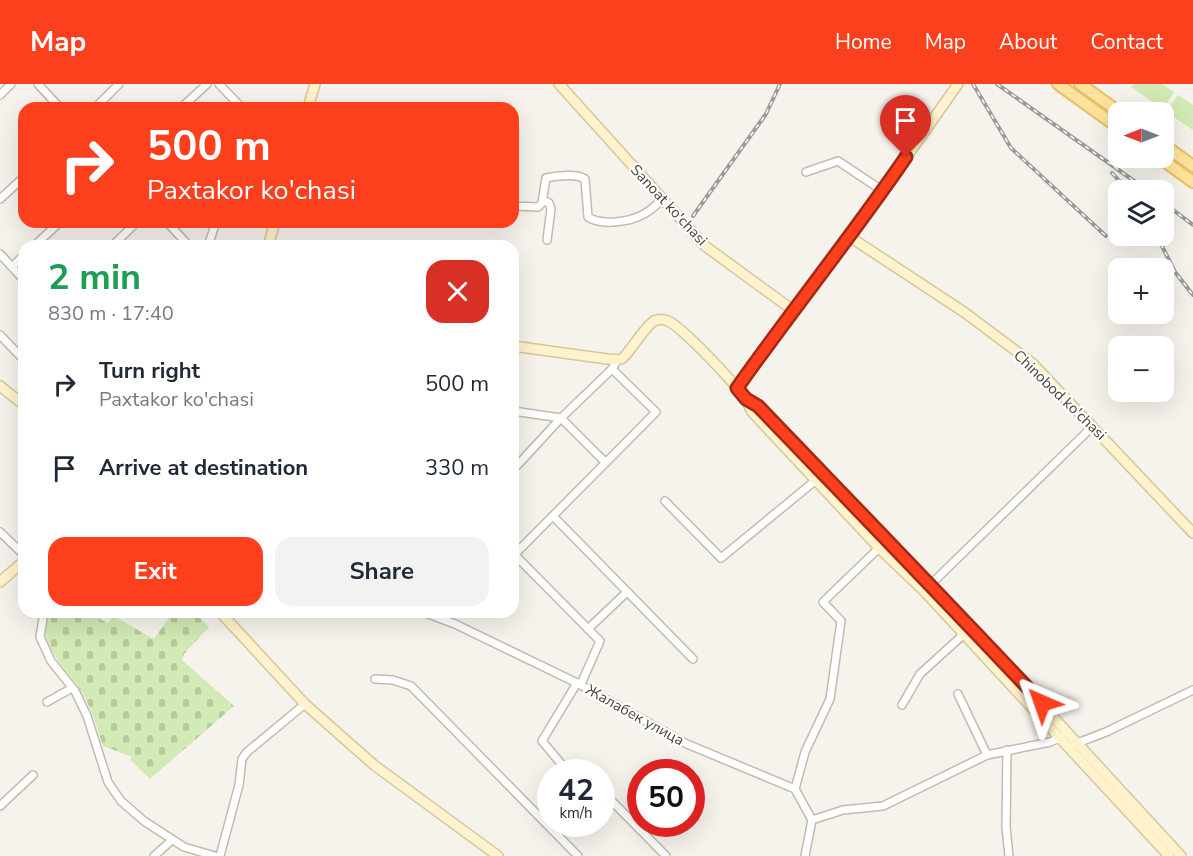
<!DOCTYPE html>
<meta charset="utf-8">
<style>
:root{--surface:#fff;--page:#f2f2f3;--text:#1f2937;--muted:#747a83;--accent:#fc3f1d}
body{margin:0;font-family:"Nunito Sans",sans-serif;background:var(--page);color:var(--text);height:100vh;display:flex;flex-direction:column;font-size:22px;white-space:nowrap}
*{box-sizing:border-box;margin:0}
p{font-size:20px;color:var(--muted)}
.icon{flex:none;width:33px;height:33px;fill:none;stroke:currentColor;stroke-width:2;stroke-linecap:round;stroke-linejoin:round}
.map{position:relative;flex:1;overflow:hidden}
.sheet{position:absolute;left:18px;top:156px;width:501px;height:378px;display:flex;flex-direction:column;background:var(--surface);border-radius:18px;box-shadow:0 6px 24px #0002}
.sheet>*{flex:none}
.guide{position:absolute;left:18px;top:18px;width:501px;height:126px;border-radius:18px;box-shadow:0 6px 24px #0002;background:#fc3f1d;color:#fff;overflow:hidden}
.needle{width:39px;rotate:270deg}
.fabs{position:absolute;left:1108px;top:18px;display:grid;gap:12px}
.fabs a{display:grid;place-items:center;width:66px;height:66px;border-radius:12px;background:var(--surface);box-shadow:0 6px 24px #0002;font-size:30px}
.speed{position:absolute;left:537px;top:675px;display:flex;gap:12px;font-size:30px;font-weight:700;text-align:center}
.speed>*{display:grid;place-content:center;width:78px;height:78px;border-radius:50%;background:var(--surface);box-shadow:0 6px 24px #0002;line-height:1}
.speed small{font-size:15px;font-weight:400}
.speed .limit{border:9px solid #d22;background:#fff;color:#111}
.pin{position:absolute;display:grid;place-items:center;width:51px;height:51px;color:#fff;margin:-62px -26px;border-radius:50% 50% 50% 0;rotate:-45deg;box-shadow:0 0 6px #0007}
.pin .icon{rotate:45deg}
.me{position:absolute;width:66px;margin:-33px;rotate:317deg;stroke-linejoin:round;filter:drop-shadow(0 0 4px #0008)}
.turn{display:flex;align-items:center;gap:21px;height:126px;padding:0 30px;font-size:27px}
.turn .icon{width:78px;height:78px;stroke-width:2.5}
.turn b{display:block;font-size:42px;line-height:51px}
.round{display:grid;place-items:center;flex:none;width:63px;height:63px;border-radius:18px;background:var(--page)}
.summary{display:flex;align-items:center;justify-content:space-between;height:102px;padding:0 30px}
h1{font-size:36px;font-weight:700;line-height:45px;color:#1e9e55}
.primary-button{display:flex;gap:12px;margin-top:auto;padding:12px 30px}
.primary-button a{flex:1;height:69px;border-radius:18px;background:var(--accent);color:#fff;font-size:24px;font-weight:700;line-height:69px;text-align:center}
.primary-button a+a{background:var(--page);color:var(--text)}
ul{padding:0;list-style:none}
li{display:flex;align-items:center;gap:18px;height:84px;padding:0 30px}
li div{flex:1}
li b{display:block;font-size:22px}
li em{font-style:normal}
header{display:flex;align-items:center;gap:36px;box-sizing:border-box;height:84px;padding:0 30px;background:var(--accent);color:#fff}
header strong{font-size:28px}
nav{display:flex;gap:33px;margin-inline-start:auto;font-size:21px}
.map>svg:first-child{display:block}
.cemetery{fill:url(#cemetery-stones)}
.garden{fill:#d2eab5}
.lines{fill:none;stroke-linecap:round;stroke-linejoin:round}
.street-casing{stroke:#c2bbae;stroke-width:10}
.secondary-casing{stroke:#d6c79b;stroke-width:12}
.primary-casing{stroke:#e6c16a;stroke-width:14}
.street{stroke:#fff;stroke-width:7}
.secondary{stroke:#fff3cd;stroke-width:9}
.primary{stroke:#ffe39c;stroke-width:10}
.rail-casing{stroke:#9a9a9a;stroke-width:4}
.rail{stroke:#fff;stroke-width:1.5;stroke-dasharray:4.5;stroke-linecap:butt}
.route-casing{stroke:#a42913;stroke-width:15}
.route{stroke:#fc3f1d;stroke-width:10}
.labels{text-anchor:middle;stroke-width:4.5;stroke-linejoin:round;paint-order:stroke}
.street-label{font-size:15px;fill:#4b4439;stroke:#fff}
</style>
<header>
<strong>Map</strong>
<nav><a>Home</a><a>Map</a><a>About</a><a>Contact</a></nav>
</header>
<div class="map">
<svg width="1193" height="772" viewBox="0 0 1193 772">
<defs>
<pattern id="cemetery-stones" width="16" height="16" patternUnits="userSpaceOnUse" patternTransform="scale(1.5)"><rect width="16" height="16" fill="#d2eab5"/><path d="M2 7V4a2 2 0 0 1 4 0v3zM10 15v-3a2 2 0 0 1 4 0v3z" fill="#b6ca9c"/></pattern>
</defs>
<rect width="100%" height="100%" fill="#f6f3ec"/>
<path class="cemetery" d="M50 528H86L108 539 113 532 154 555 173 528H194L209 543 184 570 182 576 234 622 150 695 130 676 132 673 103 662C98 647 93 629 85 614 72 587 32 561 50 528Z"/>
<g class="garden">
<path d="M1134 0H1162L1174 8 1163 25 1131 3Z"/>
<path d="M1178 11 1193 21V46L1166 28Z"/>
</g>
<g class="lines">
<g class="street-casing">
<g id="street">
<path d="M38 0 60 24"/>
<path d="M219 0 242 24"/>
<path d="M0 11 11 0"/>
<path d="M95 24 119 0"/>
<path d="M181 24 207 0"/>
<path d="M806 88 838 77 883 107"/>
<path d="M0 115 24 93"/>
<path d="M543 116 549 119 551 125 547 156"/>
<path d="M513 122 538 123 542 119 546 94C557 92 576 89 585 95L588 133C602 142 630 138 644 130 651 126 657 120 663 115"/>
<path d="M167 138 189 162"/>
<path d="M34 162 60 138"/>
<path d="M112 162 137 138"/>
<path d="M208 162 216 138"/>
<path d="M0 170 24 196"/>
<path d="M12 183 24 171"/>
<path d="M0 251 24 276"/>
<path d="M513 327 561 334 605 378"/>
<path d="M513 386 561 334 612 285 618 275"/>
<path d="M665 417 721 474 816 396"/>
<path d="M553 432 693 575"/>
<path d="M0 448 24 471"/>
<path d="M513 469 600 557 581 600"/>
<path d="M515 470 656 328 612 285"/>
<path d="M924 507 1093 342"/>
<path d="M44 528 40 553 51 577 75 607 87 632 108 698 121 717 144 737 184 763 215 772"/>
<path d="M423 528 455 540 577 599 687 660 795 705 812 736 843 726 883 722 987 671 1050 658 1062 653"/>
<path d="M588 545 627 508"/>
<path d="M375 595 393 596 411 602 578 772"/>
<path d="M958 610 987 671"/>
<path d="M47 618 72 604"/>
<path d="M902 621 920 590 964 550"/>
<path d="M1075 660 1106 648 1193 606"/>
<path d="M1007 666 1006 743 1009 772"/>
<path d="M568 688 542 657 577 599"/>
<path d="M795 705 805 668 830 615 841 537 823 518 879 464"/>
<path d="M602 707 666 772"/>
<path d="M0 722 33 691"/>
<path d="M154 772 172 756"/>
<path d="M220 772 239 701 242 675 247 668 305 620"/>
<path d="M805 772 812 736"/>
</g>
</g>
<g class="secondary-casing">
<g id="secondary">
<path d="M559 0 705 162 794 227"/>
<path d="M308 24 315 0"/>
<path d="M850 153 964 228 1032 279 1193 449"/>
<path d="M268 162 275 138"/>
<path d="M513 262 607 275C612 275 617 276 621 275 627 273 644 243 654 237 658 235 663 235 668 237 682 243 737 301 746 316 748 320 750 324 752 328L879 464 924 507 1169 772"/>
<path d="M0 302 24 321"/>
<path d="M737 304 772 256 850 153 958 0"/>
<path d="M746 315 758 322 888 459 930 499 1181 772"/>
<path d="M0 498 24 477"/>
<path d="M220 528 305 620 374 681 498 772"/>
</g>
</g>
<g class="primary-casing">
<g id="primary">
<path d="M1058 0 1119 44"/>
<path d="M1080 0 1119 28"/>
<path d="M1164 61 1193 82"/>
<path d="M1160 74 1193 98"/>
</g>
</g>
<use href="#street" class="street"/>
<use href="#secondary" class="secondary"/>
<use href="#primary" class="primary"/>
<g class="rail-casing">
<g id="rail">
<path d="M973 0 1011 64 1106 152"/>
<path d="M997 0 1147 106"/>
<path d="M1112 89 1128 106"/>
<path d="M1164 119 1193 141"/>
<path d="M693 132 766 30 780 0"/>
<path d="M1157 152 1175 188 1193 211"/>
</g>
</g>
<use href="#rail" class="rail"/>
</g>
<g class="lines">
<g class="route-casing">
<path id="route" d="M906 73C852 152 792 226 737 304L746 315 758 322C853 421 948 519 1042 619"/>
</g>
<use href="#route" class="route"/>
</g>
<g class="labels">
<g class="street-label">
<text transform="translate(669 121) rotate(47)" y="5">Sanoat ko'chasi</text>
<text transform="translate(1060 311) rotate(44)" y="5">Chinobod ko'chasi</text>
<text transform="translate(635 631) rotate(29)" y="5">Жалабек улица</text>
</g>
</g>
</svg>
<div class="fabs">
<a><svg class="needle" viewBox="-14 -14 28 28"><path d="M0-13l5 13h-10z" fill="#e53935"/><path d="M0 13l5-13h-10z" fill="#747a83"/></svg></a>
<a><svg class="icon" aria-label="layers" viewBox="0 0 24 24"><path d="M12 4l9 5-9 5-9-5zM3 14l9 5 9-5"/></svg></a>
<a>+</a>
<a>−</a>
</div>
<div class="speed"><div>42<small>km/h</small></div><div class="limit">50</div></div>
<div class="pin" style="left:906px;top:73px;background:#d93025"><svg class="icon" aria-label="arrive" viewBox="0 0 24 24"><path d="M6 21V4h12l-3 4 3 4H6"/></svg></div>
<svg class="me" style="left:1042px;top:619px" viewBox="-20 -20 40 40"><path d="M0-17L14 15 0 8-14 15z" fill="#fc3f1d" stroke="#fff" stroke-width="4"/></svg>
<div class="guide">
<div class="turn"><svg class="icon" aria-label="right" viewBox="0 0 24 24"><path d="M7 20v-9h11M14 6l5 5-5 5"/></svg><div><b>500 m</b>Paxtakor ko'chasi</div></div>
</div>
<section class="sheet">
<div class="summary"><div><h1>2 min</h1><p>830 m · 17:40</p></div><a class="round" style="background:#d93025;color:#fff"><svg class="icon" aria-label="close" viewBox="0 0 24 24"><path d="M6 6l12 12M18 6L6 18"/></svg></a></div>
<ul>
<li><svg class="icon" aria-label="right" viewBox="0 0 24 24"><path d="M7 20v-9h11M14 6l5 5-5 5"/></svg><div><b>Turn right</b><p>Paxtakor ko'chasi</p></div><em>500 m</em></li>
<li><svg class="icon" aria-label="arrive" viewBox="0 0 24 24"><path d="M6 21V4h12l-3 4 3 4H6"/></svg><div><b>Arrive at destination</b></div><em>330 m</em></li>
</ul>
<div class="primary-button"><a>Exit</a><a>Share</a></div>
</section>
</div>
